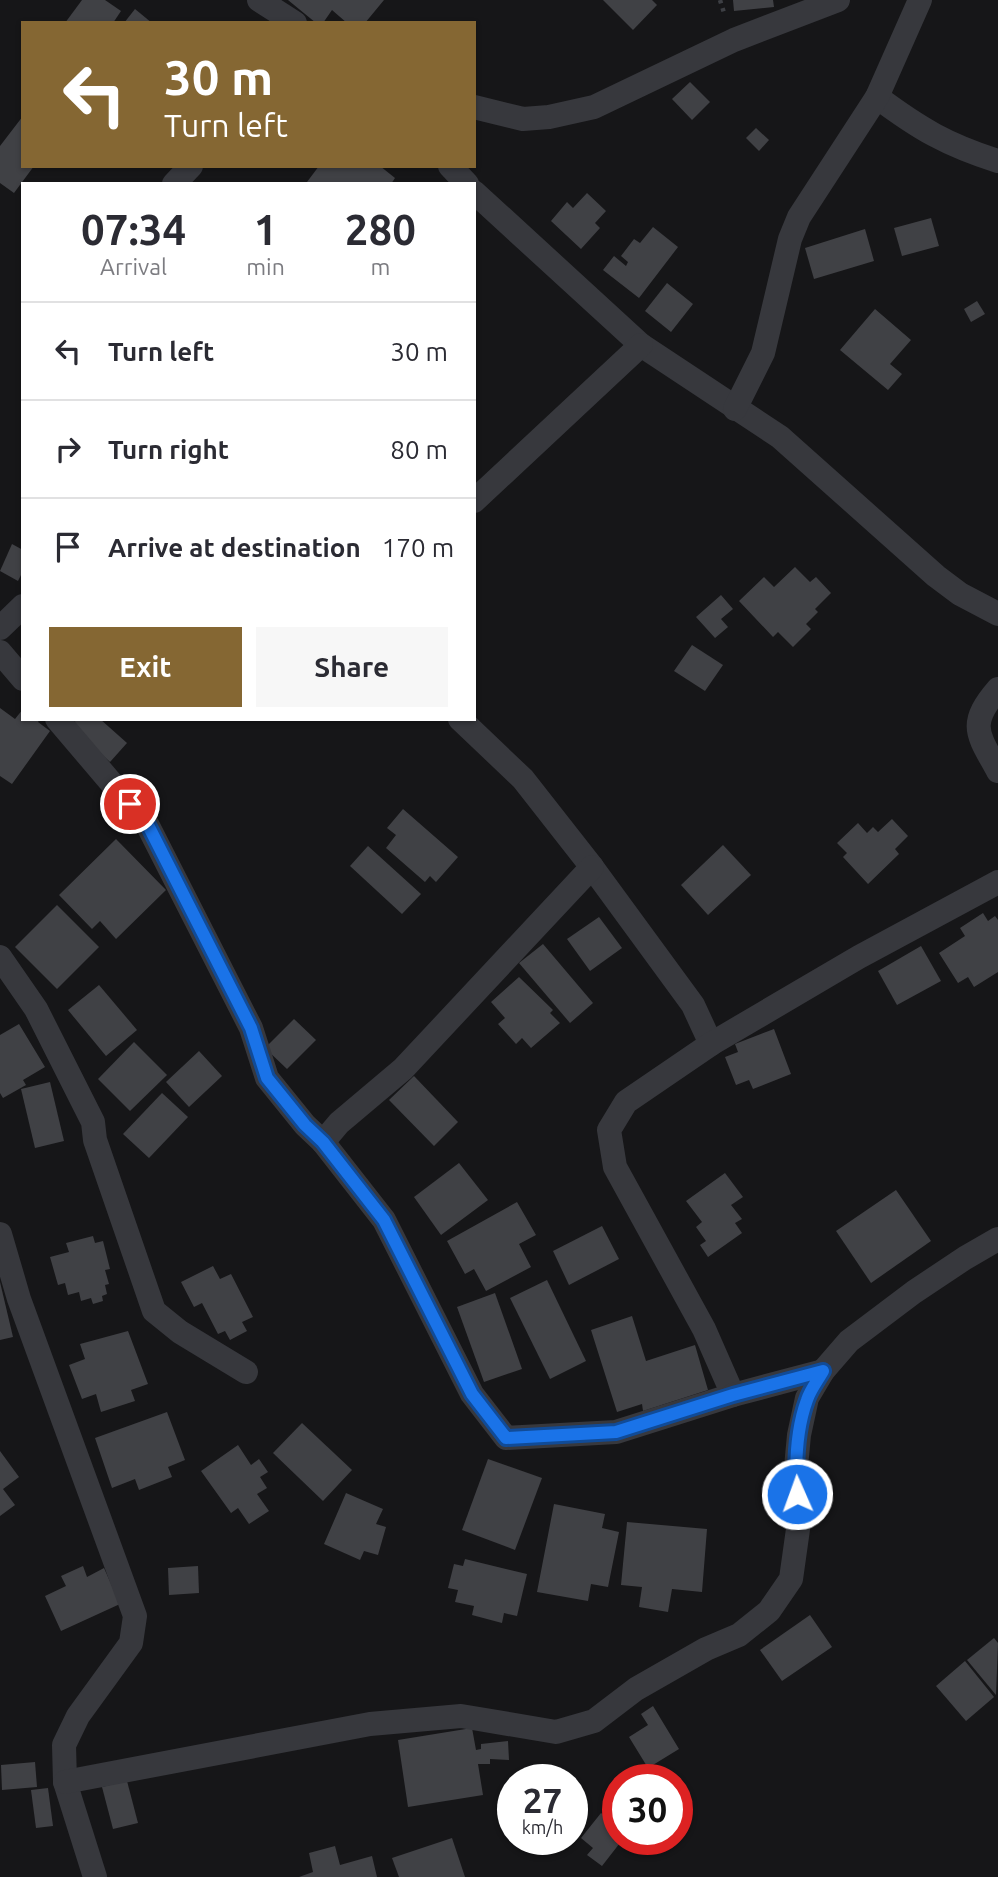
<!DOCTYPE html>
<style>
:root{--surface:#fff;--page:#f7f7f7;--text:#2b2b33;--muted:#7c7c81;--line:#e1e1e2;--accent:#856733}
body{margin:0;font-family:Ubuntu,sans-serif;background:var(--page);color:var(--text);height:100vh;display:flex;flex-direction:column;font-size:26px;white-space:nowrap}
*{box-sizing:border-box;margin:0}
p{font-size:23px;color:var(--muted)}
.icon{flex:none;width:38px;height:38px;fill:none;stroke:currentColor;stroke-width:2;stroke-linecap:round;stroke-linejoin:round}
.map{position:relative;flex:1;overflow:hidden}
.panel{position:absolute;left:21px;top:182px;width:455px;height:539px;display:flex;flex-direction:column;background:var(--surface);border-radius:0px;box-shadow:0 2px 5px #0004}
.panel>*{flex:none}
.hud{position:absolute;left:21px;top:21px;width:455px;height:147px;border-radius:0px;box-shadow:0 2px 5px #0004;background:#856733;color:#fff;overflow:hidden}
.speed{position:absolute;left:497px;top:1764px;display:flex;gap:14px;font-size:35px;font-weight:700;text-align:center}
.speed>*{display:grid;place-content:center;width:91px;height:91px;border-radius:50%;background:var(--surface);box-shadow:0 2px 5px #0004;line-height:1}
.speed small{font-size:18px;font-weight:400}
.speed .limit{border:10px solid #d22;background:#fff;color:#111}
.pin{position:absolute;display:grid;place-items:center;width:60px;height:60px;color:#fff;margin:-30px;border:4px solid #fff;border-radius:50%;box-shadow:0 2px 7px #0007}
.me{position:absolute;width:77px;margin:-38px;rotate:358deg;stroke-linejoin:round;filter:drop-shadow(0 0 5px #0008)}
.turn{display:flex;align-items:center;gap:24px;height:147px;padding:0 28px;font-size:32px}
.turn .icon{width:91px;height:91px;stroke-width:2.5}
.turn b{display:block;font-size:49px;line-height:60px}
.eta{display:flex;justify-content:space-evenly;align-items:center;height:119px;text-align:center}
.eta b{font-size:42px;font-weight:600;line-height:49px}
.action{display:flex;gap:14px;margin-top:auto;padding:14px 28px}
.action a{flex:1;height:80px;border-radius:0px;background:var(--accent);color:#fff;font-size:28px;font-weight:600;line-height:80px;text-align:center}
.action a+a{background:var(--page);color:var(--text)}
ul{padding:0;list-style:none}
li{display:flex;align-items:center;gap:21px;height:98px;padding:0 28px;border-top:2px solid var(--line)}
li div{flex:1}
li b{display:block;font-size:26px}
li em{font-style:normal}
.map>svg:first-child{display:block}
.building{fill:#404145}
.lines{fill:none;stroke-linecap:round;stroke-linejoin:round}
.path{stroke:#3d3f44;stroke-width:4.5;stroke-dasharray:3.5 5;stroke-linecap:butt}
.street{stroke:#37383d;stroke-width:24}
.route-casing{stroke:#114b97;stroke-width:18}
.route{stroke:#1a73e8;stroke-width:12}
</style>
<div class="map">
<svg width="998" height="1877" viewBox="0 0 998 1877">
<rect width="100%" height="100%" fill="#161618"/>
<g class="building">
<path d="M82 0H105L121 11 113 23H65Z"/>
<path d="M288 0H384L365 23H347L332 10 323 23H316Z"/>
<path d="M603 0H652L657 5 633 30Z"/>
<path d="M733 0H773L774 7 734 11Z"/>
<path d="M135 9 152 23H124Z"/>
<path d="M690 82 710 102 692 120 672 99Z"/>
<path d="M23 116V166H34L14 193 0 183V146Z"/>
<path d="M756 128 769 140 759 151 746 138Z"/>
<path d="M319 166H380L395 178 391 184H309L307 182Z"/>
<path d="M587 193 606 211 595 223 600 228 581 249 551 221 567 202 573 208Z"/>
<path d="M931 218 939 246 902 256 894 228Z"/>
<path d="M653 227 678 247 639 298 603 270 614 256 626 266 628 262 621 256 634 239 640 243Z"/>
<path d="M865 229 874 261 814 279 805 248Z"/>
<path d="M667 283 693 304 671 332 645 311Z"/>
<path d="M977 301 985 314 971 322 964 309Z"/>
<path d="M875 309 911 340 890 364 902 374 888 390 840 350Z"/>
<path d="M12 544 23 550V571L18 581 0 571Z"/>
<path d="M795 567 810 582 816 577 831 593 815 609 818 612 806 624 811 629 793 647 778 632 773 637 739 601 764 577 774 587Z"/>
<path d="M721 595 733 609 721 619 728 627 715 638 696 617Z"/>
<path d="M692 645 723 665 705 691 674 671Z"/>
<path d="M0 708 15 719 23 709V719H40L38 722 50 731 12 784 0 776Z"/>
<path d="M77 719H100L127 743 110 762 71 726Z"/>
<path d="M403 809 458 857 436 882 430 876 425 882 386 848 396 835 387 828Z"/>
<path d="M892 819 908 836 895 849 899 854 868 884 843 857 847 853 837 843 858 823 867 833 873 827 878 832Z"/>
<path d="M116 839 166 890 116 939 100 921 92 929 59 895Z"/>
<path d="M723 845 751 875 708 915 681 885Z"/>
<path d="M368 846 421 894 402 914 350 866Z"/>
<path d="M57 905 99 947 57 989 15 947Z"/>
<path d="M983 913 988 921 995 916 998 920V972L974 987 968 977 958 983 939 953 965 936 960 928Z"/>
<path d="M599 917 622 948 590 971 567 939Z"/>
<path d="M543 944 593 1003 570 1023 519 963Z"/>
<path d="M921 946 941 981 897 1005 878 971Z"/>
<path d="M519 977 553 1010 550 1013 560 1023 531 1048 522 1038 516 1044 498 1024 505 1018 491 1002Z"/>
<path d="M99 985 137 1030 106 1056 68 1010Z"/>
<path d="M294 1019 316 1040 287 1069 265 1048Z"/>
<path d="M19 1024 45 1067 23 1080 26 1085 3 1098 0 1093V1035Z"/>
<path d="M774 1029 791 1074 753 1089 749 1080 736 1085 725 1057 738 1052 735 1044Z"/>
<path d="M134 1042 167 1075 130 1111 98 1079Z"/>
<path d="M199 1051 222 1076 189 1107 166 1082Z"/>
<path d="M414 1076 458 1122 434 1146 389 1100Z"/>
<path d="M50 1082 64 1141 35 1148 21 1089Z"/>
<path d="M162 1093 188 1117 149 1158 123 1134Z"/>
<path d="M459 1163 488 1200 441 1235 414 1197Z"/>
<path d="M725 1173 743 1197 731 1205 742 1219 735 1223 742 1233 708 1257 700 1245 706 1241 696 1227 702 1222 686 1201Z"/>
<path d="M896 1190 931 1241 871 1283 836 1231Z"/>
<path d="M517 1202 536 1235 519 1244 531 1267 486 1291 474 1269 465 1274 447 1241Z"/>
<path d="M602 1226 619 1259 569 1285 553 1251Z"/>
<path d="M93 1236 95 1243 103 1241 110 1269 105 1270 109 1284 105 1285 107 1294 102 1296 103 1301 93 1304 91 1298 81 1301 79 1292 68 1295 65 1283 58 1285 50 1257 69 1252 66 1243Z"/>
<path d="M213 1266 220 1279 231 1274 253 1317 242 1322 247 1331 230 1340 225 1331 218 1334 202 1303 194 1307 181 1282Z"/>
<path d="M547 1280 586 1361 550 1379 510 1298Z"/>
<path d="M0 1282 13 1337 0 1340Z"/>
<path d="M495 1293 522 1369 484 1382 457 1307Z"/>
<path d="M632 1316 646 1361 695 1345 708 1390 643 1411 642 1404 617 1412 591 1330Z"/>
<path d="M128 1331 148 1384 131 1390 135 1401 101 1412 96 1394 82 1399 69 1365 85 1359 80 1344Z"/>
<path d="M167 1412 185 1460 168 1467 172 1477 139 1490 135 1479 112 1488 95 1438Z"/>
<path d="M302 1423 352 1470 323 1501 273 1453Z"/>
<path d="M238 1445 251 1465 259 1459 268 1472 260 1477 267 1488 257 1494 269 1511 249 1524 238 1508 231 1513 201 1471Z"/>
<path d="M0 1451 19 1477 3 1489 15 1505 0 1516Z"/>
<path d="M488 1459 542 1478 515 1550 462 1530Z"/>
<path d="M346 1493 383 1509 376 1524 386 1527 378 1555 364 1551 360 1560 324 1544Z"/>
<path d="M554 1504 605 1514 602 1528 619 1532 608 1587 591 1584 588 1601 537 1592Z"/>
<path d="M627 1522 707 1529 702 1592 672 1589 668 1612 639 1607 642 1587 621 1585Z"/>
<path d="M465 1559 527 1574 517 1616 504 1613 502 1623 472 1615 474 1606 455 1602 458 1590 448 1588 454 1564 463 1566Z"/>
<path d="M83 1566 87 1577 104 1568 120 1604 61 1631 45 1596 66 1586 61 1576Z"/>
<path d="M198 1566 199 1593 169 1595 168 1568Z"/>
<path d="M810 1615 832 1647 782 1681 760 1650Z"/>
<path d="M994 1638 998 1643 996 1695 967 1660Z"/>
<path d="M965 1661 994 1697 966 1721 936 1686Z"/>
<path d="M653 1706 679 1749 648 1768 629 1737 648 1725 641 1714Z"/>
<path d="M472 1728 476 1750 481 1749V1744L508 1741 509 1760 490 1759V1764H478L483 1795 408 1807 398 1740Z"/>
<path d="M35 1762 37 1787 2 1790 1 1765Z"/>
<path d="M127 1781 138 1823 113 1829 102 1787Z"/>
<path d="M48 1788 53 1826 36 1828 31 1790Z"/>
<path d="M601 1813 618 1826V1839H623L602 1866 587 1855 593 1848 581 1838Z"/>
<path d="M452 1838 465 1877H399L392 1858Z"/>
<path d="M335 1846 340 1865 372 1856 377 1877H299L313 1872 309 1853Z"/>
</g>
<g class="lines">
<path class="path" d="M720 0 725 16"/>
<g class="street">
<path d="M259 0 295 23"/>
<path d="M877 97C920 129 947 145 998 161"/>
<path d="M474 107 523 119 549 117 594 107 734 40 838 0"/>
<path d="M450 166 467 184"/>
<path d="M174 184 191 166"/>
<path d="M474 192 641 345 780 437 936 576 960 594 998 614"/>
<path d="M735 409 763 353 790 239 799 217 877 97 920 0"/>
<path d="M474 501 641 345"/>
<path d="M0 628 23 606"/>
<path d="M0 652 23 679"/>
<path d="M998 689C967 725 978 734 998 771"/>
<path d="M57 719 148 826 251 1028 267 1078 305 1125 323 1142"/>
<path d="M460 719 523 779 592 867 693 1005 711 1044"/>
<path d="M592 867 403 1069 339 1123 323 1142 384 1220 472 1394 506 1438 616 1432 733 1395 704 1329 615 1167 609 1130 626 1102 711 1044 859 957 998 882"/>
<path d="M0 957 36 1009 93 1122 95 1140 154 1311 180 1332 246 1372"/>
<path d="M0 1234 19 1299 135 1616 131 1643 78 1716 64 1745 65 1782 95 1877"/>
<path d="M733 1395 823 1371"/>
<path d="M65 1782 370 1724 461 1716 556 1732 594 1721 636 1689 706 1649 739 1635 769 1611 791 1579 799 1522 796 1467 799 1435 807 1398 823 1371 849 1341 914 1292 965 1258 998 1239"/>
</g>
</g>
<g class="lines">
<g class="route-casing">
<path id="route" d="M130 804 148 825 251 1028 267 1078 305 1125 323 1142 384 1220 472 1394 506 1438 616 1432 733 1395 823 1371C818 1380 810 1390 807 1400 796 1430 795 1463 797 1494"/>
</g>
<use href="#route" class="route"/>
</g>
</svg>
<div class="speed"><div>27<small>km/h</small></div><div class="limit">30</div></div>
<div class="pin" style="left:130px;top:804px;background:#d93025"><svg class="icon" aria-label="arrive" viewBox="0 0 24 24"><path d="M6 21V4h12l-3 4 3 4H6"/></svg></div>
<svg class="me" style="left:797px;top:1494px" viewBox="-20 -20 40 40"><circle r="17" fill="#1a73e8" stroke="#fff" stroke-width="3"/><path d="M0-11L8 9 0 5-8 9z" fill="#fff"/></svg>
<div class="hud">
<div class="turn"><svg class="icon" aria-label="left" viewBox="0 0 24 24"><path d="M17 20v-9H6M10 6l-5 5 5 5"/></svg><div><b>30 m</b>Turn left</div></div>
</div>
<section class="panel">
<div class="eta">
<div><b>07:34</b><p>Arrival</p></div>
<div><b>1</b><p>min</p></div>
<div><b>280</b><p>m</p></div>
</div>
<ul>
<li><svg class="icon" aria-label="left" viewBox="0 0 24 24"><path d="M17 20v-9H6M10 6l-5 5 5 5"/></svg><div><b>Turn left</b></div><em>30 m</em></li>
<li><svg class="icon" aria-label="right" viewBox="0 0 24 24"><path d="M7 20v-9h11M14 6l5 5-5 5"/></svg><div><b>Turn right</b></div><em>80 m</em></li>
<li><svg class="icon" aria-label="arrive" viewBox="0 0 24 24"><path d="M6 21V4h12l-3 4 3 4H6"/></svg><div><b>Arrive at destination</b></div><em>170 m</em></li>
</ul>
<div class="action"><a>Exit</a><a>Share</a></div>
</section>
</div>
